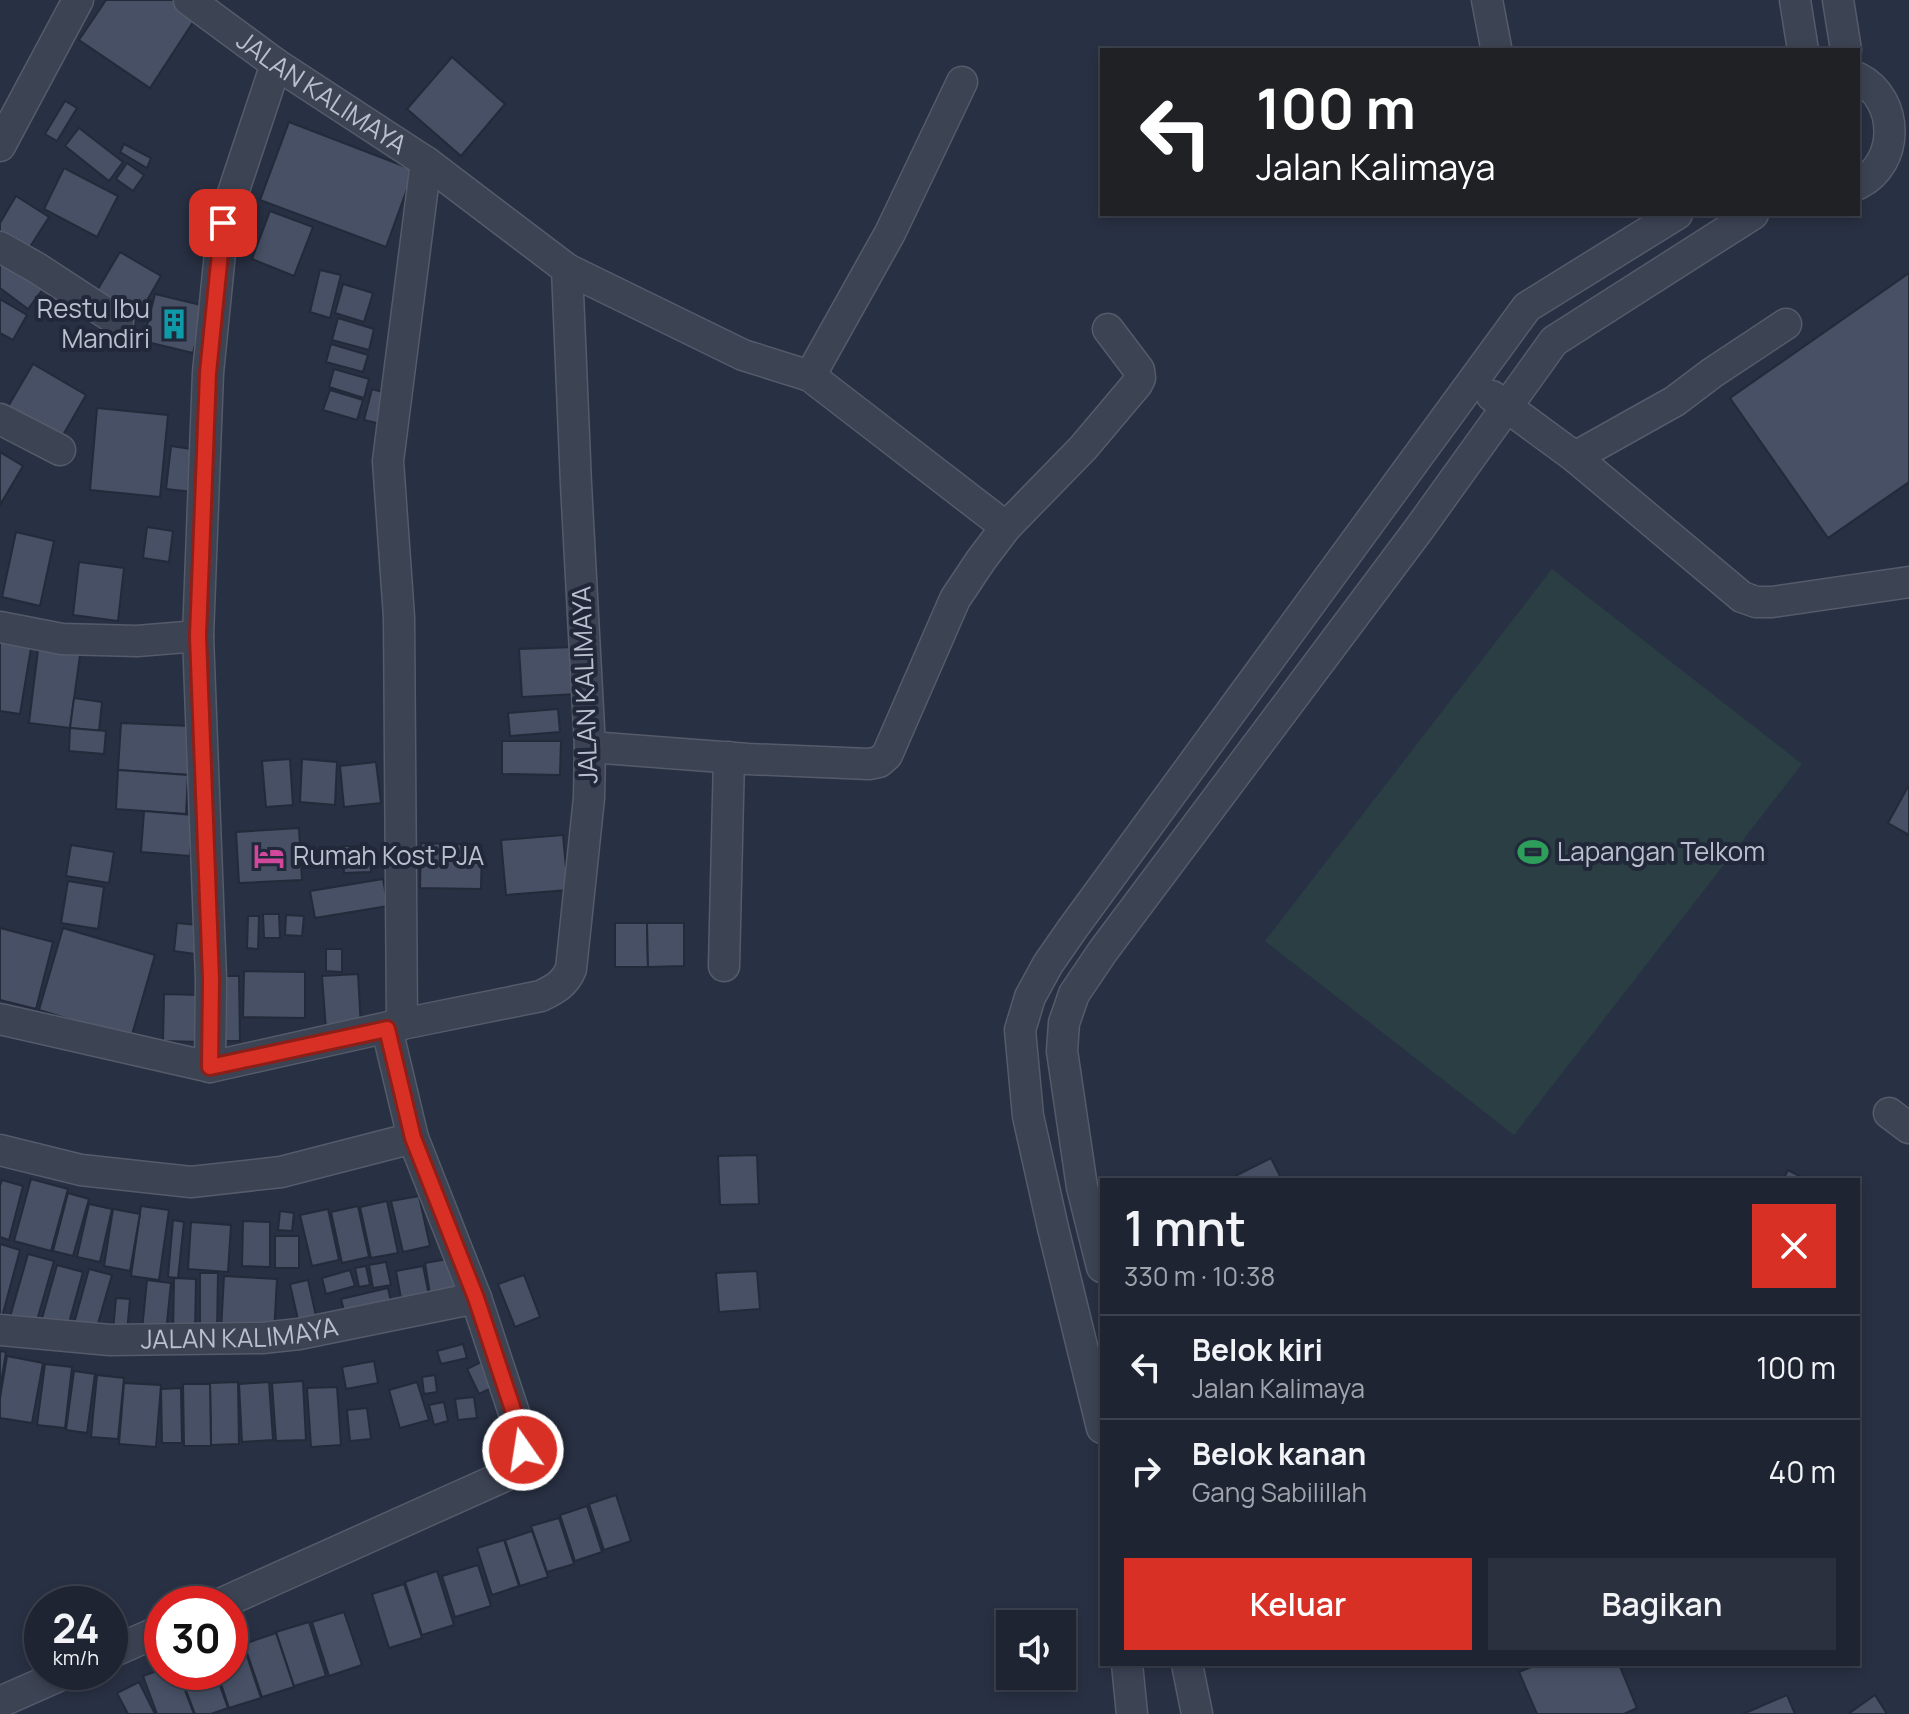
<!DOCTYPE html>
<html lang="id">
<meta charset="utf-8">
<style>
:root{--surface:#1e2432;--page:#2b303e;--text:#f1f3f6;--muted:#a1a4ac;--line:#3c414d;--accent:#d93025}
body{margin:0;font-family:Manrope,sans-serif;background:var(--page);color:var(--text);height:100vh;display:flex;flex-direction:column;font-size:30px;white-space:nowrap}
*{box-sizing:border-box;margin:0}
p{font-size:26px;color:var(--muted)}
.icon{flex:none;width:44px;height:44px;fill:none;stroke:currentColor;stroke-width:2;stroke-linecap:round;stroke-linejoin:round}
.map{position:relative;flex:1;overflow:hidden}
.details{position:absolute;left:1100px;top:1178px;width:760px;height:488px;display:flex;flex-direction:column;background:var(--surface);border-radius:0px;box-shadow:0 4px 12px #0003,0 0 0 2px var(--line)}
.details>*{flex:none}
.hud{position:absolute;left:1100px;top:48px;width:760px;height:168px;border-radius:0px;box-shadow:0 4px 12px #0003,0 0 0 2px var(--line);background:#202124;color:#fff;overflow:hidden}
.tools{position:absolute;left:996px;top:1610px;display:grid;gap:16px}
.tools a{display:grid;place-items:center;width:80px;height:80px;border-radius:0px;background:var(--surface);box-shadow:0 4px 12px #0003,0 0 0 2px var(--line);font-size:40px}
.speed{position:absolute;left:24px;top:1586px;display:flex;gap:16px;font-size:40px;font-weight:700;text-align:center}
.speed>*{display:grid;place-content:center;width:104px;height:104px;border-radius:50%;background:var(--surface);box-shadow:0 4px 12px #0003,0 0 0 2px var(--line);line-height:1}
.speed small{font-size:20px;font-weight:400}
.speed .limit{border:12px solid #d22;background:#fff;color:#111}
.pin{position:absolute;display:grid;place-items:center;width:68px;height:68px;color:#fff;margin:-34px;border-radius:16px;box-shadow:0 4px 12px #0006}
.me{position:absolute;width:88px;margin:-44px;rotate:347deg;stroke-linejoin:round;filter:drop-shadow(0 0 6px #0008)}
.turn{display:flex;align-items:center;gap:28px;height:168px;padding:0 24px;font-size:36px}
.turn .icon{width:104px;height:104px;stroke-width:2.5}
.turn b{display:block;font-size:56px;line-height:68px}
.round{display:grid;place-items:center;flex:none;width:84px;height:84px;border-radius:0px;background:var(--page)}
.headline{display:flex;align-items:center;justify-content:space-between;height:136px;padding:0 24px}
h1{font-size:48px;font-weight:600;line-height:60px}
.action{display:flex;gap:16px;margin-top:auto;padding:16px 24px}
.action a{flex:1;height:92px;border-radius:0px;background:var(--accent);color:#fff;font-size:32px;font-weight:600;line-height:92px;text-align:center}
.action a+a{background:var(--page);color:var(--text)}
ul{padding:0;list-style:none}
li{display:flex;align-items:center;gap:24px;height:104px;padding:0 24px;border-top:2px solid var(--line)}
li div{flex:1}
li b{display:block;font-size:30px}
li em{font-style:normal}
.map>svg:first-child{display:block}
.green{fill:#2a3e44}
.building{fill:#475065;stroke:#232a3a;stroke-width:2}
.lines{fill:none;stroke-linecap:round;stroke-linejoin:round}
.minor-casing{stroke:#555b6a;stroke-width:33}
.minor{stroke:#3c4353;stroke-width:30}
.route-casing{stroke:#8d1f18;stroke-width:20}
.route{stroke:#d93025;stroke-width:14}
.labels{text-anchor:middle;stroke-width:8;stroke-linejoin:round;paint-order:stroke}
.street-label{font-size:26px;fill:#babfcd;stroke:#212839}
.poi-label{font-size:26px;fill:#babfcd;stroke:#212839;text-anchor:start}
</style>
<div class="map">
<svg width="1909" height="1714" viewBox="0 0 1909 1714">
<rect width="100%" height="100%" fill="#283043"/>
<path class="green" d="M1552 569 1802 764 1514 1135 1265 941Z"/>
<g class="building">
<path d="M106 0H173L197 16 150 88 79 40Z"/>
<path d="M452 57 505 104 461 156 407 109Z"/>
<path d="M65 101 77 108 57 141 45 134Z"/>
<path d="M289 122 414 170 386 247 260 200Z"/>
<path d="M79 128 123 162 109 181 65 146Z"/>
<path d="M124 144 151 158 147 168 120 152Z"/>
<path d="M127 163 144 175 133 191 116 179Z"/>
<path d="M64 168 118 196 97 237 44 209Z"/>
<path d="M16 196 49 217 28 250 0 232V223Z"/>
<path d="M270 211 313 227 294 276 252 259Z"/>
<path d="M120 252 161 276 134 323 92 299Z"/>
<path d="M0 258 43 289 28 309 0 288Z"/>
<path d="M320 270 341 275 330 318 310 312Z"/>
<path d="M1909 273V482L1828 538 1730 398Z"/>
<path d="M343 284 373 293 364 322 335 313Z"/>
<path d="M155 294 205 306 193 353 143 341Z"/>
<path d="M0 299 27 315 13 340 0 333Z"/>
<path d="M338 318 374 329 369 350 332 340Z"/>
<path d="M331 344 368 355 363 372 326 362Z"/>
<path d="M33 364 86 395 59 442 6 410Z"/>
<path d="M334 369 369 379 364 398 329 387Z"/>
<path d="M372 389 389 394 381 424 364 420Z"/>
<path d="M330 390 363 400 357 420 323 410Z"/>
<path d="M97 408 168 415 160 497 90 490Z"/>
<path d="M171 446 198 450 193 492 166 489Z"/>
<path d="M0 452 23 466 0 505Z"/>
<path d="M147 527 173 531 169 562 143 558Z"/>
<path d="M16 532 54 541 40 606 2 597Z"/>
<path d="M79 562 124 568 118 621 73 615Z"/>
<path d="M0 636 32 642 20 714 0 711Z"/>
<path d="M39 642 81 648 70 728 29 723Z"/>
<path d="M574 647 577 694 522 697 519 649Z"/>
<path d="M74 698 102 702 99 731 70 728Z"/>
<path d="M558 709 560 732 510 736 508 713Z"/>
<path d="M121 723 191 726 188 775 118 770Z"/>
<path d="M70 728 106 731 104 754 69 751Z"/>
<path d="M502 741H561L560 775 502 774Z"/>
<path d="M290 759 293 805 266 807 262 761Z"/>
<path d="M302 759 337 762 335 805 300 802Z"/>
<path d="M376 762 381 803 344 807 340 766Z"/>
<path d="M118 770 188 775 186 814 116 809Z"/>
<path d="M1909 785V835L1888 823Z"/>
<path d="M144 811 193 815 190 856 141 852Z"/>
<path d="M299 828 302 880 239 883 236 832Z"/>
<path d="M563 835 568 890 506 895 501 840Z"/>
<path d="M421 843 482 845 481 889 420 888Z"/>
<path d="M71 845 114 852 109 883 66 876Z"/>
<path d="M343 846H370L371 872 344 873Z"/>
<path d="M383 879 388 906 315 918 310 891Z"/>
<path d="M68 881 104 887 98 929 61 923Z"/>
<path d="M263 914H279L280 938H264Z"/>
<path d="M286 915 304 916 302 936 285 935Z"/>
<path d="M248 916H259L258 949 247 948Z"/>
<path d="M177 923 198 925 195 954 174 951Z"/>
<path d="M615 923H647L648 967H615Z"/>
<path d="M647 923H684V966L648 967Z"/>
<path d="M0 928 53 942 36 1009 0 1000Z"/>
<path d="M63 928 155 955 131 1038 39 1010Z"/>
<path d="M326 949H342V972L326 971Z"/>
<path d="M244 971 305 972V1018L243 1017Z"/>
<path d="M358 974 361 1028 326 1030 322 976Z"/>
<path d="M220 976H239L240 1041H221Z"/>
<path d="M164 994 201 995 200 1042 163 1041Z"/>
<path d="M757 1155 759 1204 720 1205 718 1156Z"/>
<path d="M1271 1158 1282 1180H1227Z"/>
<path d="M1788 1170 1807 1180H1783Z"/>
<path d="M31 1179 68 1189 51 1251 14 1241Z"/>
<path d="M2 1180 23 1186 9 1240 0 1237V1186Z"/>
<path d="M68 1193 89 1199 73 1256 53 1251Z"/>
<path d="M419 1196 430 1246 403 1252 391 1201Z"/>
<path d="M387 1201 398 1253 371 1258 360 1207Z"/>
<path d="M89 1204 112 1209 100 1262 77 1257Z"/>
<path d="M141 1206 169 1210 159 1280 131 1276Z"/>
<path d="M358 1206 369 1257 342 1263 331 1212Z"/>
<path d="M113 1209 140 1214 130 1271 104 1266Z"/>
<path d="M328 1209 339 1260 312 1266 300 1215Z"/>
<path d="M280 1211 294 1213 292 1231 278 1230Z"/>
<path d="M173 1220 184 1222 178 1278 168 1277Z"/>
<path d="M243 1221 270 1222V1267L242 1266Z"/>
<path d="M191 1222 231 1225 228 1272 188 1269Z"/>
<rect x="275" y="1236" width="24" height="32"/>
<path d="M0 1244 20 1250 2 1317H0Z"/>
<path d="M28 1254 54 1261 36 1324 10 1317Z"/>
<path d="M459 1257 465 1295 431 1300 425 1263Z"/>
<path d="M386 1262 391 1285 373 1288 369 1265Z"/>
<path d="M57 1265 83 1272 67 1330 41 1322Z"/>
<path d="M366 1266 370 1285 359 1287 355 1268Z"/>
<path d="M423 1266 430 1300 402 1304 396 1271Z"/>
<path d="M89 1269 112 1275 95 1334 73 1327Z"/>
<path d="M350 1270 355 1286 326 1294 322 1278Z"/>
<path d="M757 1271 760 1309 719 1312 716 1273Z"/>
<path d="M200 1273H218L217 1332H200Z"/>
<path d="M524 1275 540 1317 515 1327 498 1284Z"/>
<path d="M224 1276 277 1279 274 1333 221 1330Z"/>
<path d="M174 1278 196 1279 195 1332H173Z"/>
<path d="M147 1280 171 1283 166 1332 142 1330Z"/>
<path d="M308 1280 316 1316 298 1320 290 1284Z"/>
<path d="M388 1288 392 1306 346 1318 341 1299Z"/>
<path d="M116 1298 130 1299 127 1332 113 1330Z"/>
<path d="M463 1344 467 1358 441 1364 437 1351Z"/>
<path d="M0 1351 6 1352 0 1389Z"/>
<path d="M7 1356 43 1363 32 1423 0 1418V1398Z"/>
<path d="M374 1361 378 1383 346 1389 342 1367Z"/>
<path d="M483 1361 496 1386 479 1394 467 1369Z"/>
<path d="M45 1364 72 1367 65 1428 37 1425Z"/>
<path d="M74 1371 95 1374 87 1433 66 1430Z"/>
<path d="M97 1375 124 1378 118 1439 91 1437Z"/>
<path d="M435 1375 437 1392 424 1394 422 1377Z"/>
<path d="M303 1381 306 1440 276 1441 272 1383Z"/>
<path d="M238 1382 239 1444 211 1445 210 1383Z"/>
<path d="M269 1382 273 1440 242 1442 239 1384Z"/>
<path d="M417 1382 429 1420 400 1428 389 1390Z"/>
<path d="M124 1383 161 1385 156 1447 119 1444Z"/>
<path d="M183 1384H210L211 1446H184Z"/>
<path d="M337 1387 341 1445 311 1447 307 1388Z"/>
<path d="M181 1388 182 1443H162L161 1389Z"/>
<path d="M474 1397 477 1418 458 1420 455 1399Z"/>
<path d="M444 1402 448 1421 434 1425 429 1405Z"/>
<path d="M367 1408 371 1439 350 1441 347 1410Z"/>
<path d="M616 1495 631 1541 604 1550 589 1504Z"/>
<path d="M587 1506 602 1552 575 1561 560 1515Z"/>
<path d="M559 1518 574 1564 547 1572 531 1526Z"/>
<path d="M532 1531 548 1577 520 1586 505 1540Z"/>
<path d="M504 1540 519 1586 492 1595 477 1548Z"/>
<path d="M478 1565 491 1606 455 1617 442 1576Z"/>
<path d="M437 1571 454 1625 422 1635 405 1582Z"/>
<path d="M404 1584 422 1638 389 1648 372 1594Z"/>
<path d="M344 1612 362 1665 329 1676 312 1622Z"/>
<path d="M309 1622 326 1676 294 1686 276 1632Z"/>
<path d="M276 1633 294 1687 262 1697 244 1644Z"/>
<path d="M243 1644 261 1698 229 1708 217 1672H230V1648Z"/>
<path d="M1539 1664H1619L1637 1708 1624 1714H1537L1519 1672Z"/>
<path d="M162 1669V1672H178L194 1714H157L143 1676Z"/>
<path d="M179 1672H215L228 1708 211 1714H195Z"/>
<path d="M139 1682 155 1714H128L117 1693Z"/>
<path d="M1787 1695 1795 1714H1743Z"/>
<path d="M1875 1695 1887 1714H1848Z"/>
</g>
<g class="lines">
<g class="minor-casing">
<g id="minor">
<path id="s1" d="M189 0 276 64 426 162 567 269 743 355 810 376 1006 527"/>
<path d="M1487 0 1496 47"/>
<path d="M1795 0 1803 50"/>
<path d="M1838 0 1846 50"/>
<path d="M1858 78C1900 99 1900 164 1858 184"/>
<path d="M0 146 78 0"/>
<path d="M0 247 37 268 118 321"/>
<path d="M810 376 890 233 962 82"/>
<path d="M1492 396 1575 457 1742 597 1756 602H1772L1909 582"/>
<path d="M0 419 60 450"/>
<path d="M1575 457 1675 401 1712 373 1786 324"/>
<path d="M0 627 62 639 137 641 198 636"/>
<path d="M590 747 748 759 869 764 879 762 887 755 955 599 981 560 1006 527 1083 448 1137 384 1140 378 1139 370 1108 329"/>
<path d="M724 966 729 757"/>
<path d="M0 1019 210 1067 402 1024 541 996C555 989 565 984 571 969L589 798 590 747 576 484 567 269"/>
<path d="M402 1024 399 617 388 461 426 162"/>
<path d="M210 1067 211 979 198 636 208 373 223 223 276 64"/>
<path d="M1889 1113 1909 1128"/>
<path d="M0 1150 81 1170 191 1182 281 1172 413 1138"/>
<path d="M1102 1267 1082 1187 1062 1051 1064 1023 1074 994 1103 951 1419 529 1554 341 1753 214"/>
<path id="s2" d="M0 1330 110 1340 262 1338 299 1334 476 1298"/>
<path d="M1102 1428 1053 1228 1028 1116 1020 1030 1030 997 1048 964 1073 928 1527 307 1677 214"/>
<path d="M220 1604 509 1474C519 1461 523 1453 522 1437L476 1298 413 1138 387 1029"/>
<path d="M110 1653 162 1630"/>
<path d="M1127 1664 1132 1714"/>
<path d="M1187 1664 1197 1714"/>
<path d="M0 1702 68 1672"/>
</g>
</g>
<use href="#minor" class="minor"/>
</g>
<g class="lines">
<g class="route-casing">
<path id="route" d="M223 223 208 373 198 636 211 979 210 1067 387 1029 413 1138 476 1298 522 1437 523 1450"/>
</g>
<use href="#route" class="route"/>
</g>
<defs>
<g id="building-bare" transform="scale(2.4)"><path d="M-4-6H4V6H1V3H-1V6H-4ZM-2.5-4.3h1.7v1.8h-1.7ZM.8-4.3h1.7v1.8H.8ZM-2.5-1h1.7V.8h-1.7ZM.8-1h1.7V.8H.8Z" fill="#0f9aa8" stroke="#212839" stroke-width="2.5" paint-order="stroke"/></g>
<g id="stadium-bare" transform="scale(2.4)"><path d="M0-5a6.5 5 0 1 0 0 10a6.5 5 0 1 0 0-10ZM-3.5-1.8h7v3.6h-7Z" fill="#2e9e5b" stroke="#212839" stroke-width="2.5" paint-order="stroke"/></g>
<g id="hotel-bare" transform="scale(2.4)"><path d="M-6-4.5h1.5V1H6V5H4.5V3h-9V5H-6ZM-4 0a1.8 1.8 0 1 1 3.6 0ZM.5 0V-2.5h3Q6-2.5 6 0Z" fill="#d1479c" stroke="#212839" stroke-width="2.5" paint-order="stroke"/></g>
</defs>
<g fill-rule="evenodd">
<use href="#building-bare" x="174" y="324"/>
<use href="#stadium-bare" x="1533" y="852"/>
<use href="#hotel-bare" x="269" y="856"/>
</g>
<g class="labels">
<g class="street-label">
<text dy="9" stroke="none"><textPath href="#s1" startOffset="162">JALAN KALIMAYA</textPath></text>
<text transform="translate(585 685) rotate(-92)" y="9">JALAN KALIMAYA</text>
<text dy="9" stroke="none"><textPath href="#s2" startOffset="240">JALAN KALIMAYA</textPath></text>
</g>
<g class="poi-label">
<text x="150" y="318" text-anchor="end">Restu Ibu<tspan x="150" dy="30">Mandiri</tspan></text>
<text x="1557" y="861">Lapangan Telkom</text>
<text x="293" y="865">Rumah Kost PJA</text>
</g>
</g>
</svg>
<div class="tools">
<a><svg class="icon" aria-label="sound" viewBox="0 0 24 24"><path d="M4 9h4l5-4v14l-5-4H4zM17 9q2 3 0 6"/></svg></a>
</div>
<div class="speed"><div>24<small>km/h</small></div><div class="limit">30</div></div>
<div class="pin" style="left:223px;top:223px;background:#d93025"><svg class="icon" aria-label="arrive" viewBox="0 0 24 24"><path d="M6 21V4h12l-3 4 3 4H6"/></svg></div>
<svg class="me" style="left:523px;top:1450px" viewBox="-20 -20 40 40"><circle r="17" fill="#d93025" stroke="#fff" stroke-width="3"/><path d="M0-11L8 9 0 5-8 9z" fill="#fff"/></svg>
<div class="hud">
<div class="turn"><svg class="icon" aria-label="left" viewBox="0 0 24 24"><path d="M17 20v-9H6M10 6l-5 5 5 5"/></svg><div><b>100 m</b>Jalan Kalimaya</div></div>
</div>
<section class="details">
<div class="headline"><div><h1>1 mnt</h1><p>330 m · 10:38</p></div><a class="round" style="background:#d93025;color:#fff"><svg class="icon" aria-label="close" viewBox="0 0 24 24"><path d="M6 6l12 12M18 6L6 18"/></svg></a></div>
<ul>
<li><svg class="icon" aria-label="left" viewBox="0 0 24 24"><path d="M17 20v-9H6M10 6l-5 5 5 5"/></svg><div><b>Belok kiri</b><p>Jalan Kalimaya</p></div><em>100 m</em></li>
<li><svg class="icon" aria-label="right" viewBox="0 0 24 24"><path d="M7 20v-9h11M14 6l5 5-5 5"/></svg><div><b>Belok kanan</b><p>Gang Sabilillah</p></div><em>40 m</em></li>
</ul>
<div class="action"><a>Keluar</a><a>Bagikan</a></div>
</section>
</div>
